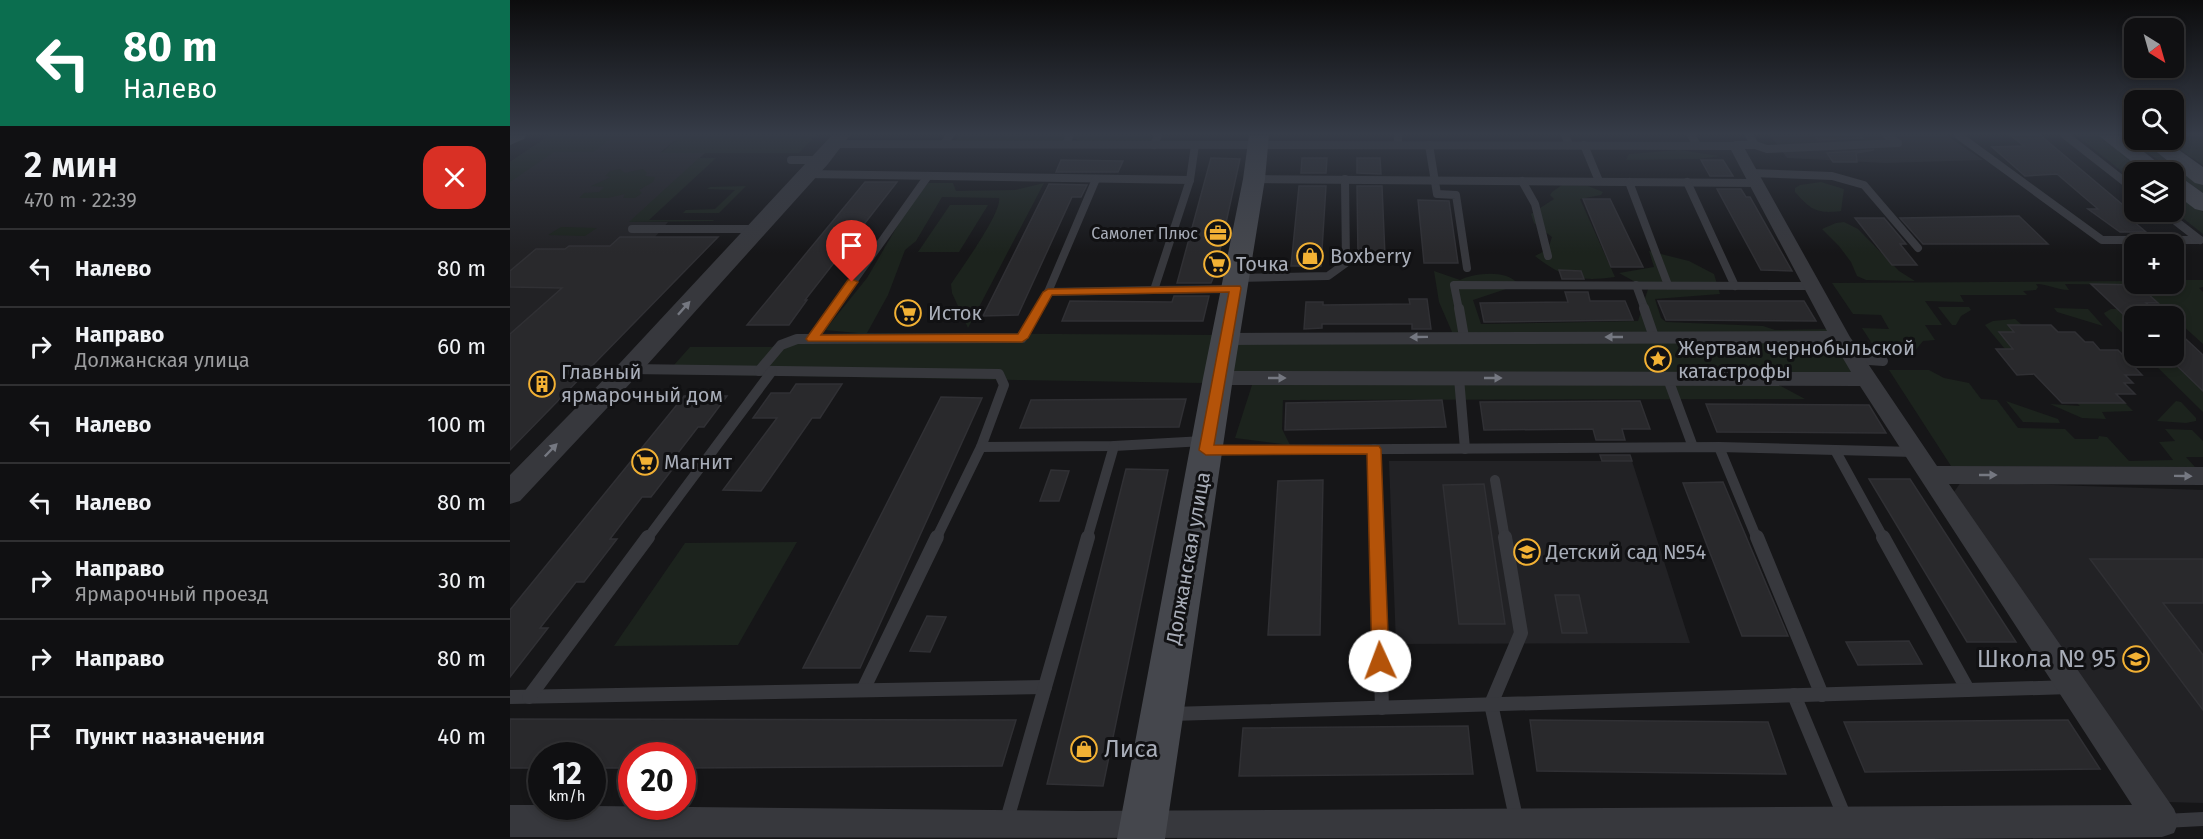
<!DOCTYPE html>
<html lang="ru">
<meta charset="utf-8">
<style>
:root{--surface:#101012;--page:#1e1e20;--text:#f1f3f6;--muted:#9c9d9f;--line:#303032}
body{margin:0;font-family:"Fira Sans",sans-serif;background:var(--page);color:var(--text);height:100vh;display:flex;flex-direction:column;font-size:22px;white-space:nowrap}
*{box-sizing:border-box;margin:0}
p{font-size:20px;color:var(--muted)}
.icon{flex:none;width:33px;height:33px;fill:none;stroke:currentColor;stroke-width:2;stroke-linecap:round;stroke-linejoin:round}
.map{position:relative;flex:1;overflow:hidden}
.details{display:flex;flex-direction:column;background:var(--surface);width:510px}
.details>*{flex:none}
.banner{background:#0b6e4f;color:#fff;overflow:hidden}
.needle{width:39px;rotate:143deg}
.fabs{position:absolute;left:1614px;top:18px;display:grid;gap:12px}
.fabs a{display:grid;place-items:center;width:60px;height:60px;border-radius:12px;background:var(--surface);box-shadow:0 3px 9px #0003,0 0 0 2px var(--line);font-size:30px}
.speed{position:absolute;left:18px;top:742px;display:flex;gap:12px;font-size:30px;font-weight:700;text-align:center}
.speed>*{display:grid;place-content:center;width:78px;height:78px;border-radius:50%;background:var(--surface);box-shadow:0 3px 9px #0003,0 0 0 2px var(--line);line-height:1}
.speed small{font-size:15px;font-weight:400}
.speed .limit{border:9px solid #d22;background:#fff;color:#111}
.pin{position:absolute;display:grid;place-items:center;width:51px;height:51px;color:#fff;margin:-62px -26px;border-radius:50% 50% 50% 0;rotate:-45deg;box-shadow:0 0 6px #0007}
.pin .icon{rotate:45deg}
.me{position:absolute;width:66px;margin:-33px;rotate:358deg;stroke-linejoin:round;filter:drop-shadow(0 0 4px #0008)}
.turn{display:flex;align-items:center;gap:21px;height:126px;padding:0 24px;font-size:27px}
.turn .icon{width:78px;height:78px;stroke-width:2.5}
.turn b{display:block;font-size:42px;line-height:51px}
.round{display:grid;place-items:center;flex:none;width:63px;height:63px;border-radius:18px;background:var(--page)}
.overview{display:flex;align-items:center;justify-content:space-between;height:102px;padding:0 24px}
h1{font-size:36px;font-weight:600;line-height:45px}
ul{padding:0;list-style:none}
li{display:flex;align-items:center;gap:18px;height:78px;padding:0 24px;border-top:2px solid var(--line)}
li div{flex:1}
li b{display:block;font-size:22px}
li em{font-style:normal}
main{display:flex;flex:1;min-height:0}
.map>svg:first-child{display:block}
.built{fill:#222225}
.green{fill:#1c231d}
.building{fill:#29292c;stroke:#303034;stroke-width:1.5}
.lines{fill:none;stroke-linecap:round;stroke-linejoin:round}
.service-far2{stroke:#37383d;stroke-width:8}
.service-far1{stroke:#37383d;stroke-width:10}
.service{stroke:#37383d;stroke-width:14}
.minor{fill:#37383d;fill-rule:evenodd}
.tertiary{fill:#37383d;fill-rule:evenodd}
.secondary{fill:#45474d;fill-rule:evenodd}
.oneway{fill:#757881}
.route{fill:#b45309;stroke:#753606;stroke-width:1.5}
.labels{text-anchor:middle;stroke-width:6;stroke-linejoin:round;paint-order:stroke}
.far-poi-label{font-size:16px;fill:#a8adb8;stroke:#111113;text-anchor:end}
.poi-label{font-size:20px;fill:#a8adb8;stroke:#111113;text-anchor:start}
.street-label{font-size:20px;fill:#a8adb8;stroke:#111113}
.near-poi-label{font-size:24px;fill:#a8adb8;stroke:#111113;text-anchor:end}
</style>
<main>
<section class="details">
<div class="banner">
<div class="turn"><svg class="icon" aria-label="left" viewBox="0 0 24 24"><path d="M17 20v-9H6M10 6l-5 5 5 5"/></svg><div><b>80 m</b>Налево</div></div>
</div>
<div class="overview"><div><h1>2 мин</h1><p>470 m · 22:39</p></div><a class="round" style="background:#d93025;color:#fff"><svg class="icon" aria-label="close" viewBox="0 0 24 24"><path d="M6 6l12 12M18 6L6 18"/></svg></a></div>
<ul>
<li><svg class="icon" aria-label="left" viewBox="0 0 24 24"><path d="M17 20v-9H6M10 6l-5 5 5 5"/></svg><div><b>Налево</b></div><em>80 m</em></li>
<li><svg class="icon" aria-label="right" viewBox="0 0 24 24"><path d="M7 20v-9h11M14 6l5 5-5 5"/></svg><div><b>Направо</b><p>Должанская улица</p></div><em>60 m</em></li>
<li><svg class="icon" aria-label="left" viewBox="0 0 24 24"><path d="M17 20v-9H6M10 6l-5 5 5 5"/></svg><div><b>Налево</b></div><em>100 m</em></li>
<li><svg class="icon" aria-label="left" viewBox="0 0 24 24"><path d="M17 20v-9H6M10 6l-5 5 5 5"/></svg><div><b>Налево</b></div><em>80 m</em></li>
<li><svg class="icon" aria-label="right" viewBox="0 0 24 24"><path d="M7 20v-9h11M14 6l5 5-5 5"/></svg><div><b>Направо</b><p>Ярмарочный проезд</p></div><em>30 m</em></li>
<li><svg class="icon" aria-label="right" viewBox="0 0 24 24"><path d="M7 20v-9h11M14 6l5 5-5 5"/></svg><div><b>Направо</b></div><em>80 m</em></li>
<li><svg class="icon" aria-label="arrive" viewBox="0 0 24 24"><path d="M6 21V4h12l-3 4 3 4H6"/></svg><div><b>Пункт назначения</b></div><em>40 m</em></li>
</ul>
</section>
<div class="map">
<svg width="1693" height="839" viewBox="0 0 1693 839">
<rect width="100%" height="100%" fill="#161618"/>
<g class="built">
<path d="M40 135H172L151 152 195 153 120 222H158L145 237H208L0 450V162Z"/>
<path d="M1260 135H1436L1473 160 1375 163 1277 158Z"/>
<path d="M879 461H1122L1180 643 886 644Z"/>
<path d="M1451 482 1693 490V803L1657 802 1444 492Z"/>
</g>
<g class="green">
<path d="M40 135H106L83 152H44L0 182V162Z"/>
<path d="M172 135H306L289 153H151Z"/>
<path d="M449 135H491L497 138 493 135H639L643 139 636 143 571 141 566 139 554 141 445 140Z"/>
<path d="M1566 135H1590L1640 172H1624V181Z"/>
<path d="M1614 135H1624V140H1630L1693 185V193Z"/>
<path d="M1664 135H1693V165L1656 140H1664Z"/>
<path d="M1169 150 1210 156 1190 159 1116 160 1119 154Z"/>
<path d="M189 158H206L139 220H204L203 221 119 222Z"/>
<path d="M110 169 115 173 133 169 137 173 135 176 145 177 143 182 129 190 132 193 125 198H113L115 194 98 198H69L74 193 89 192 94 187 81 186 101 177 95 176 100 171Z"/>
<path d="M1311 182 1334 189 1331 211C1307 214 1301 210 1285 192V188L1290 185Z"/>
<path d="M418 183H443L446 191 505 190 534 183 458 328 442 293 441 284C451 269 492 212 489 198L432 197 406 241 395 250 378 295 357 333 709 335 942 332 929 302 924 271 950 280C964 273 997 269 1008 284L1002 287 963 300 971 324 1128 321 1138 289 1109 273 1144 267 1139 251 1179 261 1204 274 1210 294 1145 299 1151 318 1156 322 1253 326 1265 330 1319 329 1354 383 1267 384 1295 399 773 400 772 429 780 445 725 438 742 385 740 381 691 383 156 374 180 347H262L285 335 348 333 315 330 357 278 399 206Z"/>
<path d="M1052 185 1078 186 1093 192 1091 195 1070 199 1105 277C1070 282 1053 278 1025 256L1038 249 1042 237 1024 223 1021 214 1044 199 1040 195 1042 192Z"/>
<path d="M236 186 209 213H173L176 210 205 209 225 190 197 189 200 187Z"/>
<path d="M1664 190 1693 212V234L1664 211Z"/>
<path d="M440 205H478L449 252H408Z"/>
<path d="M1334 222 1348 229 1389 271 1405 281 1356 280 1347 276 1341 262 1329 246 1312 229 1326 223Z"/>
<path d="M51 227H55L87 228 75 236 38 235Z"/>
<path d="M1664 280H1693V287L1689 288 1693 292V344L1628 285 1555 284 1559 290C1546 290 1539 284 1526 284L1528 287 1526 290 1513 291 1517 295H1450L1454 302 1415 301 1432 325H1415L1425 340 1413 341 1404 352 1368 353 1352 328 1379 329 1371 315 1343 314 1322 283 1624 281V284H1664Z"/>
<path d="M1428 307H1459L1461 310 1451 316 1446 325H1442Z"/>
<path d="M1544 308 1578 309 1593 326 1547 312Z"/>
<path d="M1601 309H1607L1624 326V345L1595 315 1594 313Z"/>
<path d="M1505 319 1512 325 1504 332 1489 333 1503 349H1495L1475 325 1483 321Z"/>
<path d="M1636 356H1656L1693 391V412Z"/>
<path d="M1379 370H1419L1434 378 1459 383 1471 399 1487 400 1508 428 1555 429 1565 439H1588L1589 436 1597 437 1619 461 1663 460 1649 442 1665 441 1655 429 1682 430 1693 441V457H1676L1685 467 1441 466Z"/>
<path d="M1496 401 1548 419 1550 423 1513 422Z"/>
<path d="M1666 401 1671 402 1686 418V421L1676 423 1647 421Z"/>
<path d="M1567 403H1615L1623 411 1592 412 1596 419 1572 418 1540 404 1570 406Z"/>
<path d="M287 542 228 645 104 646 175 543Z"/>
</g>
<g class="building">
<path d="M1304 135H1350L1353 138 1308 140Z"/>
<path d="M1500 135H1530L1632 221H1623L1636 232H1610L1578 209H1588L1547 174 1515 176 1482 147 1514 146Z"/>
<path d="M1364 150 1346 153 1347 162H1323L1317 153Z"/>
<path d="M701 158 730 159 705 273 701 283H667Z"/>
<path d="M792 158H817L816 173H791Z"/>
<path d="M847 158H870L871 174 847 173Z"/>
<path d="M551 160 613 161 608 172H546Z"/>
<path d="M1191 160H1213L1223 176H1200Z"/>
<path d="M355 182H387L295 300H297L279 325H237Z"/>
<path d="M539 184 577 185 571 197H562L508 315 473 316Z"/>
<path d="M789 186H816L811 266H781Z"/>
<path d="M847 186H872L875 256H848Z"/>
<path d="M1207 189H1231L1236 197H1240L1282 271 1251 270Z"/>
<path d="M1073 199H1100L1133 267H1101Z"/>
<path d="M908 200 939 201 948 263H914Z"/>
<path d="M1509 216 1538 244H1413L1390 218Z"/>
<path d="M1345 218H1374L1396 244H1390L1407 265H1382Z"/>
<path d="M110 237H208L0 450V334L52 288 0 287V271L26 249H55L59 246H100Z"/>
<path d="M1049 270 1071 271 1074 279H1052Z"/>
<path d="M1581 284 1628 285 1648 303H1636L1651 316H1615Z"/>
<path d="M1055 292H1078L1080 301H1115L1123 320 974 322 970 303 1058 302Z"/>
<path d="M664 296H699L693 321H552L560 301 662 302Z"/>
<path d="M899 299H917L921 329H902V324H812V328L794 329 796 302H813V305L900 304Z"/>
<path d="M1148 301H1294L1306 321 1156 320Z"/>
<path d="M1498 325H1541L1548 332H1565L1575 342H1583L1590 350H1608L1632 375H1615L1623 383H1614L1625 394H1606L1615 403H1552L1524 374 1507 375 1486 349H1503L1489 332H1504Z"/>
<path d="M1664 328 1693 355V391L1664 363Z"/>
<path d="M286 384H332L310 418H302L251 491 213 490 267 418H243L261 393H280Z"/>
<path d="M174 396H217L194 427H188L161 462H168L141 497H132L100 539H107L74 582H66L30 628H38L0 677V610Z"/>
<path d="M431 397 472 398 350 668H293Z"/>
<path d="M676 399 669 427 510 428 521 400Z"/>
<path d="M932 400 936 427 775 430 776 403Z"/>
<path d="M1130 401 1140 429H1112L1115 440H1086L1083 429 974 430 970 402Z"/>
<path d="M1196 404 1359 405 1376 433 1207 432Z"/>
<path d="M1090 455H1120L1122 461H1092Z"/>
<path d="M616 469 658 470 593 786 537 784Z"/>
<path d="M541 470 559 471 549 501H530Z"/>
<path d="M1359 479H1400L1506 642H1457Z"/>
<path d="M813 480 810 635H758L768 481Z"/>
<path d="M1213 482 1278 636H1232L1173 483Z"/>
<path d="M974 484 995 624H949L933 485Z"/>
<path d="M1580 559H1693V603H1653L1693 655V710Z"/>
<path d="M1045 595H1069L1077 633H1052Z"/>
<path d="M417 616 436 617 420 652 400 651Z"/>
<path d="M1399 641 1412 664 1348 665 1336 642Z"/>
<path d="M0 719 506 720 492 766 172 768V756H122V768H82V756H32V768H0Z"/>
<path d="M1020 720 1258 722 1276 774 1027 771Z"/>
<path d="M1558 720 1590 769 1355 772 1334 722Z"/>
<path d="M958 726 963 774 729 776 733 728Z"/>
</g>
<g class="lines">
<g class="service-far2">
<path d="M888 135V145"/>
<path d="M1055 135 1059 145"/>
<path d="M1181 135 1187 145"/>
<path d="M1448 135 1592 240H1690"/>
<path d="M1555 135 1624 189"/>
<path d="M434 144 440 135"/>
<path d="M556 144 560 135"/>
<path d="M644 145 648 135"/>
<path d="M685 145 680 180 644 290 723 289"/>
<path d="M919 145 927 194 946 195 957 268"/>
<path d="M1074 145 1089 181"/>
<path d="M1226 145H1245L1239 135"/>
<path d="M1245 145 1257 149 1388 143 1376 135"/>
<path d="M281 160H310"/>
<path d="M1241 173 1322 176 1354 185 1408 248"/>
<path d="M297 174 680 180"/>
<path d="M744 179 1246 183"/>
<path d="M1012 181 1025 204 1038 256"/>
<path d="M1119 182 1158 285"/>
<path d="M1177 182 1225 286"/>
<path d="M1654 212 1690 240"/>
<path d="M122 229H246"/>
<path d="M727 278 818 276 836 263 835 179"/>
<path d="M1126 285 1135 310"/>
<path d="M538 292 586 179"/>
<path d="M323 310 418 176"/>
<path d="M528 310 538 292 644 290"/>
<path d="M949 310 944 285 1302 286"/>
</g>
<g class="service-far1">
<path d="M949 308 954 337"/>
<path d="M1134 308 1144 337"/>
<path d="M302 339 324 308"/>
<path d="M1345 359 1373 361"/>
<path d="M119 369 489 374 494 385 471 447 426 539"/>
<path d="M249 371 271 345 287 339 512 338 529 308"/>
<path d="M949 378 955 449"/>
<path d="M1158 379 1183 447"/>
<path d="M471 447 604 446 694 441"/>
<path d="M1209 447 1247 539"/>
<path d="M864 449 867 539"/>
<path d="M699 450 1209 447 1404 452"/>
<path d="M1325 450 1374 539"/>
<path d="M985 480 995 539"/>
<path d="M137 539 262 371"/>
<path d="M577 539 604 446"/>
</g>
<g class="service">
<path d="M867 537 872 708"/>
<path d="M995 537 1011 633 981 704 1007 822"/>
<path d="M1247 537 1312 695"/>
<path d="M1373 537 1458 690"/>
<path d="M353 690 427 537"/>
<path d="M1284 695 1336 820"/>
<path d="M0 697 535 687"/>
<path d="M19 697 138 537"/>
<path d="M661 714 1560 687"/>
<path d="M1654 821 1693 819"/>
<path d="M496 823 578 537"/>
</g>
<path class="minor" d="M322 140 1231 142 1340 337 1427 466 1693 467V485L1439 484 1664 809 1669 821 1664 833 1652 837 1421 839 0 837V805H32V807L82 806 570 811 1622 805 1350 386 708 385 700 383 697 378 700 373 708 371 1341 372 1324 343 717 345 710 343 707 339 710 335 717 333 1317 331 1221 150 317 148 314 145Z"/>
<path class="tertiary" d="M322 135H340L318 164 128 375 10 501 0 504V475L110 363Z"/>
<g class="secondary">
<path d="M0 135H17L14 139 0 145Z"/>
<path d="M739 135H759L755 179 723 378 655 839H607L693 378 733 179Z"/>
<path d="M1588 135H1612L1660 172H1635Z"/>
<path d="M1632 140H1655L1693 167V185L1685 183Z"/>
<path d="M1664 176 1672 178 1693 193V211L1685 209 1664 193Z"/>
</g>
</g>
<defs><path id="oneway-solid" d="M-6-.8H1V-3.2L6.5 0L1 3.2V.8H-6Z" transform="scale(1.5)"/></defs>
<g class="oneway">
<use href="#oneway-solid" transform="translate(174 308) rotate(-48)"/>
<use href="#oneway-solid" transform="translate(909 337) rotate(179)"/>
<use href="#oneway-solid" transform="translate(1104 337) rotate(180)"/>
<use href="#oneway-solid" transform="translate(767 378)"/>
<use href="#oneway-solid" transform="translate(983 378)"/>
<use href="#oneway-solid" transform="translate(41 450) rotate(-46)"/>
<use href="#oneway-solid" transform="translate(1478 475)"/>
<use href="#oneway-solid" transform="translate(1673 476) rotate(1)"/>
</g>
<linearGradient id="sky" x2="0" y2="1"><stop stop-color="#0c0c0d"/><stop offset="0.53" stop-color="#363c48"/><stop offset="1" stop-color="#363c48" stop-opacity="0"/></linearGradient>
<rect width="1693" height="253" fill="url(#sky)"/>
<path class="route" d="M342 279 348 282 311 335 508 334 533 292 538 289 730 286 731 288 704 445 869 446 871 449 879 661 877 666 870 668 864 666 862 661 857 454 696 455 689 450 719 292 542 295 518 338 512 342 298 341 296 339 298 336 338 280Z"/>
<defs>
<g id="office-ring" transform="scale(1.35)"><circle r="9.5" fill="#111113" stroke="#f2b134" stroke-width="1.5"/><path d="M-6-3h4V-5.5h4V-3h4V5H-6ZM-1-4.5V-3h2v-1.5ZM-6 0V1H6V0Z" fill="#f2b134"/></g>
<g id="shop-ring" transform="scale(1.35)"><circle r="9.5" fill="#111113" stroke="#f2b134" stroke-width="1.5"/><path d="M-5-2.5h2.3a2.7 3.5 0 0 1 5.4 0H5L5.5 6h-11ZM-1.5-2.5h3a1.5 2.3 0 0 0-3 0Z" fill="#f2b134"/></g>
<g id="supermarket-ring" transform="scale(1.35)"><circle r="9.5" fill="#111113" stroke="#f2b134" stroke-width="1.5"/><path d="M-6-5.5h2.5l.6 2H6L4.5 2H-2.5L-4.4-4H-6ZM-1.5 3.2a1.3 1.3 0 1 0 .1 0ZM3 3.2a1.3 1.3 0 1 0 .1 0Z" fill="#f2b134"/></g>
<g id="sight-ring" transform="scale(1.35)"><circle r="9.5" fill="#111113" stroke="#f2b134" stroke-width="1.5"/><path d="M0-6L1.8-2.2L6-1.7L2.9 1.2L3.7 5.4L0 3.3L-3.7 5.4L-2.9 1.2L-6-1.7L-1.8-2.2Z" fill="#f2b134"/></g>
<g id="building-ring" transform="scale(1.35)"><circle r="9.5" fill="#111113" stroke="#f2b134" stroke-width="1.5"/><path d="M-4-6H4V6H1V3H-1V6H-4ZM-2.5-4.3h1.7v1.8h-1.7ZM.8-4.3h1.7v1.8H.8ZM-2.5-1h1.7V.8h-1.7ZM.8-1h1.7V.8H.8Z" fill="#f2b134"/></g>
<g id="school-ring" transform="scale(1.35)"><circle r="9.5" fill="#111113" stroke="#f2b134" stroke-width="1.5"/><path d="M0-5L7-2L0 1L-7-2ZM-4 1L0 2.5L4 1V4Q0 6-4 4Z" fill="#f2b134"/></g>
</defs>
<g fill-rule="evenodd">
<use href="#office-ring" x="708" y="233"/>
<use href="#shop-ring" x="800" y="256"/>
<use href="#supermarket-ring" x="707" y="264"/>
<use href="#supermarket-ring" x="398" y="313"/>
<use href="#sight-ring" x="1148" y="359"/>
<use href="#building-ring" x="32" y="384"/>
<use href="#supermarket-ring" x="135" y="462"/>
<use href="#school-ring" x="1017" y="552"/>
<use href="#school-ring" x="1626" y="659"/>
<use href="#shop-ring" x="574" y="749"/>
</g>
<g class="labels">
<g class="far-poi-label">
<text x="688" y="239">Самолет Плюс</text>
</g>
<g class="poi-label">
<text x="820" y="263">Boxberry</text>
<text x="726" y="271">Точка</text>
<text x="418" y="320">Исток</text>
<text x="1168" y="355">Жертвам чернобыльской<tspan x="1168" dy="23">катастрофы</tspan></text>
<text x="51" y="379">Главный<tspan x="51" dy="23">ярмарочный дом</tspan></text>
<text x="154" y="469">Магнит</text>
<text x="1036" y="559">Детский сад №54</text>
</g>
<g class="street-label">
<text transform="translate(678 558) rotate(-80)" y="7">Должанская улица</text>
</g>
<g class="near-poi-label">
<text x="1606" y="667">Школа № 95</text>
<text x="594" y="757" text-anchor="start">Лиса</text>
</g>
</g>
</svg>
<div class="fabs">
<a><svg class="needle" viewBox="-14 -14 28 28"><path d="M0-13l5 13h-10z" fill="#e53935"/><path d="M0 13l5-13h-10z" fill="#9c9d9f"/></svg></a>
<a><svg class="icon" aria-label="search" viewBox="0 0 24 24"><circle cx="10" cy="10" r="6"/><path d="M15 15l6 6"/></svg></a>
<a><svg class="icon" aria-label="layers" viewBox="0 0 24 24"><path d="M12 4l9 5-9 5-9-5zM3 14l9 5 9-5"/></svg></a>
<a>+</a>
<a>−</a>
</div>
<div class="speed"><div>12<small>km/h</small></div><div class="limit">20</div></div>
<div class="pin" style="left:342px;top:282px;background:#d93025"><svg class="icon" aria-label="arrive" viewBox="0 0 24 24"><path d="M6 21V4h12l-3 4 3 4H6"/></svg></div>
<svg class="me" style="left:870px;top:661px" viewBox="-20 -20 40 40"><circle r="19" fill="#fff"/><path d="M0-13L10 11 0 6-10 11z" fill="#b45309"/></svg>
</div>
</main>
